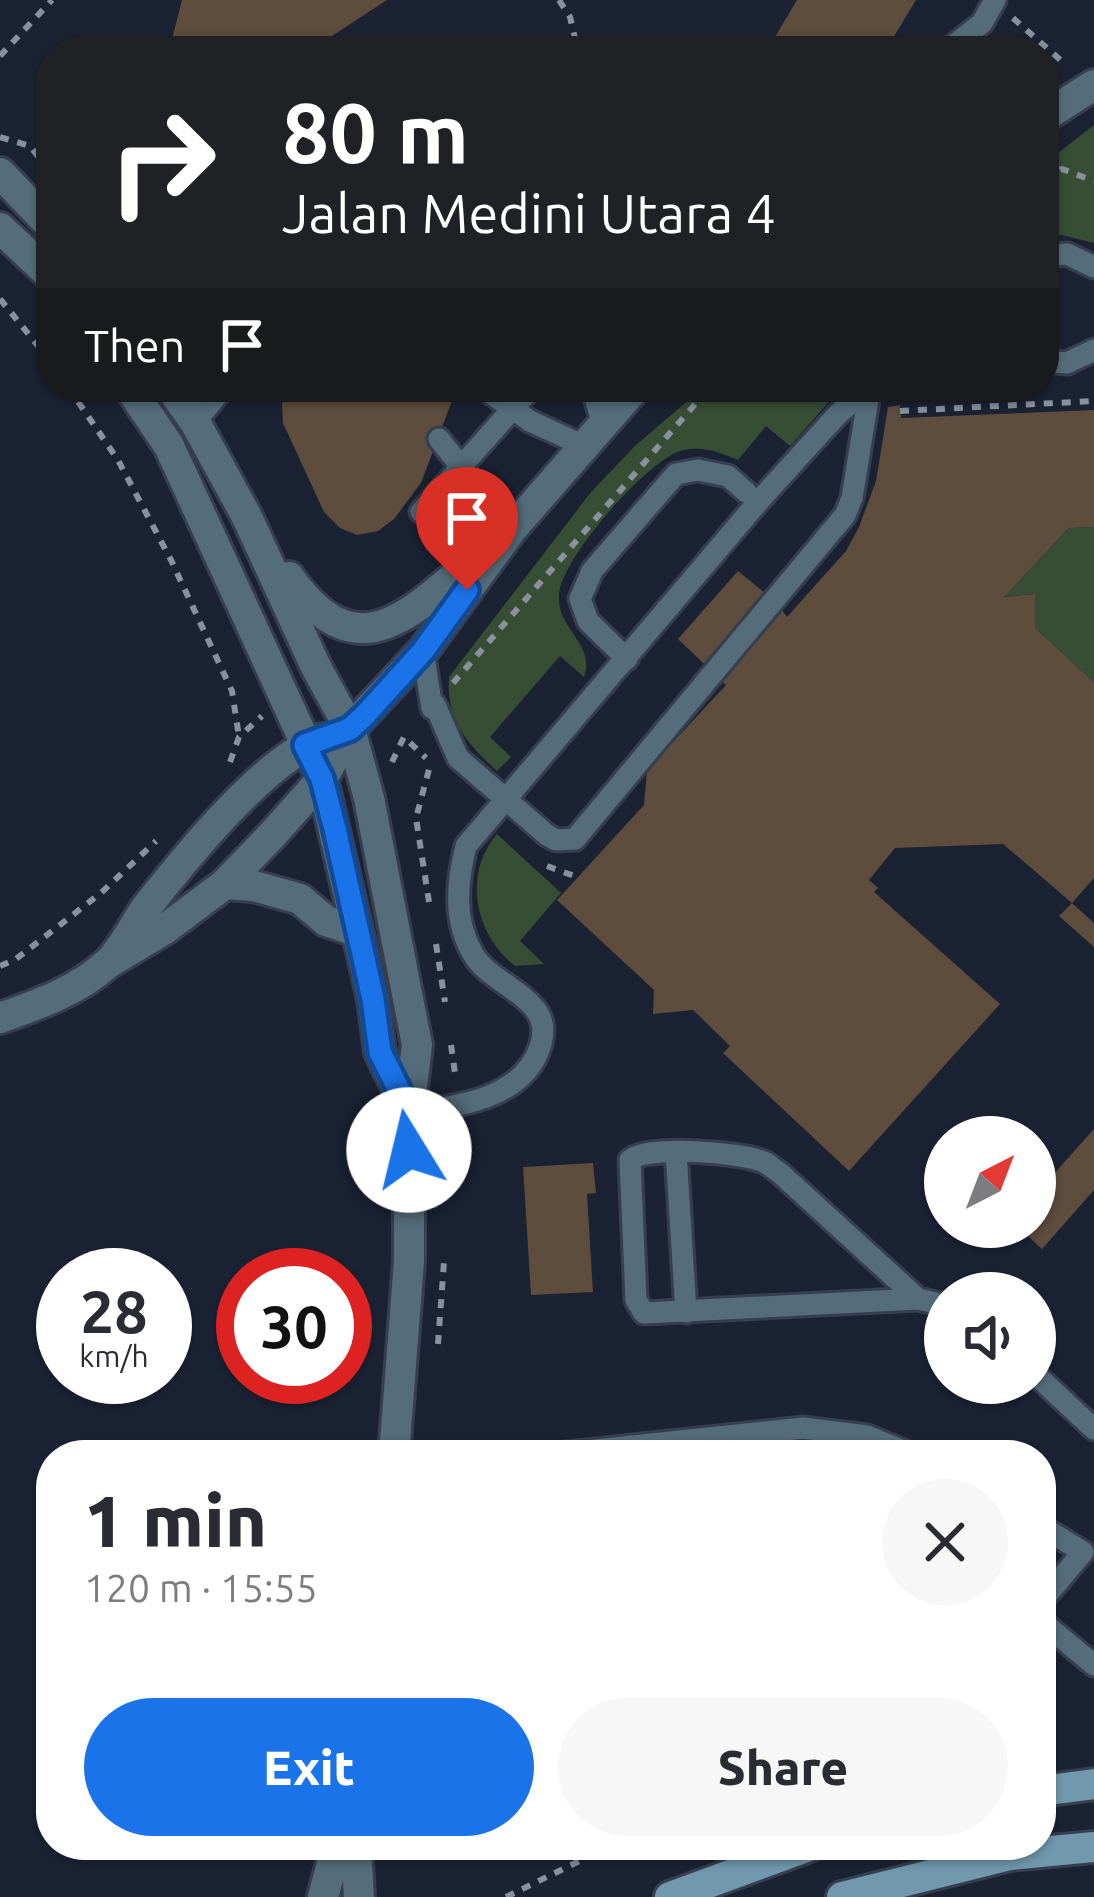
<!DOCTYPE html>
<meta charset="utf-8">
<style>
:root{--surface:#fff;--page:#f7f7f7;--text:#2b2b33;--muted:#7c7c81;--accent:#1a73e8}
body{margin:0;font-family:Ubuntu,sans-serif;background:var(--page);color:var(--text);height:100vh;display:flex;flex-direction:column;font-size:45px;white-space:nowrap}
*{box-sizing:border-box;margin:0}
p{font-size:39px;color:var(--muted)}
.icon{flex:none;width:66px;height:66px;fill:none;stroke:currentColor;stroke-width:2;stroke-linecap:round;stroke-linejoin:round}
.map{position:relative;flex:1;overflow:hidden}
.details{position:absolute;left:36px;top:1440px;width:1020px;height:420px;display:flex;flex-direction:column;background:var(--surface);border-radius:48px;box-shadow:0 3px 9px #0004}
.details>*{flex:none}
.guide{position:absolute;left:36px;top:36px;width:1023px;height:366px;border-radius:48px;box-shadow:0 3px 9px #0004;background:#202124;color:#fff;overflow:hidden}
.needle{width:78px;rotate:42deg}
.controls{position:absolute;left:924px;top:1116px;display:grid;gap:24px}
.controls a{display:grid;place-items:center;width:132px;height:132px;border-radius:50%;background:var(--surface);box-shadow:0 3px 9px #0004;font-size:60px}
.speed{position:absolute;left:36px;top:1248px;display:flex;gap:24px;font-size:60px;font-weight:700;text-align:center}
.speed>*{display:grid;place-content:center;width:156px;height:156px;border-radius:50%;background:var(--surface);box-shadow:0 3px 9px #0004;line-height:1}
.speed small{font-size:30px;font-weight:400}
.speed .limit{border:18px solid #d22;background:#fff;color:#111}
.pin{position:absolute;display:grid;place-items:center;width:102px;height:102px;color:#fff;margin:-123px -51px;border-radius:50% 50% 50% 0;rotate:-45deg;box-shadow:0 0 12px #0007}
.pin .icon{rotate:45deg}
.me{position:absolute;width:132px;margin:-66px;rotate:351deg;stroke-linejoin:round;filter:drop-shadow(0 0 9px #0008)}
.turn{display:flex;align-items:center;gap:42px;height:252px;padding:0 48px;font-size:54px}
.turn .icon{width:156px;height:156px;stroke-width:2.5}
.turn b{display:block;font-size:84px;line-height:102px}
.then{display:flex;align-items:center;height:114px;padding:0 48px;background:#0003;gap:24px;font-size:45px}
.round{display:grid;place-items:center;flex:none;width:126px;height:126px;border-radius:63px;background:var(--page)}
.summary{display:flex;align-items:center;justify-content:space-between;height:204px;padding:0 48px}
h1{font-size:72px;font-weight:800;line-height:90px}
.action{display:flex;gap:24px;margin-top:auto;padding:24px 48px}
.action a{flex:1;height:138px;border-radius:72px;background:var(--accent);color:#fff;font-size:48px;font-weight:800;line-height:138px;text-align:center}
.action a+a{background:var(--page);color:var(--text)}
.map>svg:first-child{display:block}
.green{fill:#374e34}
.building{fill:#5e4c3c}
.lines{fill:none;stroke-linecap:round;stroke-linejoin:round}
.lane-casing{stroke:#373e4f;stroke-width:27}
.street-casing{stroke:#373e4f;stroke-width:36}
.secondary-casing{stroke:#373e4f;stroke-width:36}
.path{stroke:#89909f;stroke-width:6;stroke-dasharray:9 9;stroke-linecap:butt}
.lane{stroke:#556d7b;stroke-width:21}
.street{stroke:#556d7b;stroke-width:30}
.secondary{stroke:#7198ad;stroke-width:30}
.route-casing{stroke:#114b97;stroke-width:30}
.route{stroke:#1a73e8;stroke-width:21}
</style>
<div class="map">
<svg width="1094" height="1897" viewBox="0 0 1094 1897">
<rect width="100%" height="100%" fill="#1a2234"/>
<g class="green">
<path d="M1094 125V243L1062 235 1044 236V164Z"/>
<path d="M704 387H842L790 446 766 426 738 460C720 453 705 446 684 450 650 456 561 559 559 594 556 630 596 643 584 677L560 656 490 737 511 757 497 771C467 743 446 721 449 677L591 492 636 445Z"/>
<path d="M1094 527V682L1035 628 1034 594 1004 597 1069 528Z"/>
<path d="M497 834 561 893 520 941 544 964 515 966C475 934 462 875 497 834Z"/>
</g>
<g class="building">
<path d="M182 0H387L309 51H169Z"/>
<path d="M797 0H916L885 51H788L776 44 775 37Z"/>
<path d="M755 42 765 44 768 51H737Z"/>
<path d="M289 387H509L500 393H462L453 398 421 483 394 519 378 531 357 535 340 528 324 512 283 423 282 404Z"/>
<path d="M900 405 901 418 1094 410V527L1069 528 1004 597 1035 594V628L1094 682V878L1072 903 1003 844 895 848 869 880 878 888 874 892 1000 1004 849 1171 723 1053 730 1046 693 1010 653 1014 654 990 557 900 644 805 647 770 726 685 678 639 738 571 776 602 787 617 846 551 859 527 876 481 888 407Z"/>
<path d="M1072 903 1094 923V947L1059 916Z"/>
<path d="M1094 1129V1190L1042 1249 1018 1227H1035V1195Z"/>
<path d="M593 1163 596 1193 587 1194 593 1292 531 1295 523 1167Z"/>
</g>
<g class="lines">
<g class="lane-casing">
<g id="lane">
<path d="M947 51 982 23 995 0"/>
<path d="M1044 256 1067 254 1094 267"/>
<path d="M1044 361 1067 363 1094 350"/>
<path d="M592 387 603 425"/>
<path d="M492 394 530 421 584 446"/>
<path d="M195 422 224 387"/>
<path d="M439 439 511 530"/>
<path d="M421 512 532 387"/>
<path d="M423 651 432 708 435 705 458 758 547 835 556 840 575 839 845 515 852 498 870 387"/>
<path d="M627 659 588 621 580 599 592 571 676 474 698 470 728 476 746 492"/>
<path d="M409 1112C457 1107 525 1099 541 1044 544 1031 544 1020 535 1009 519 988 486 977 473 954 453 920 457 882 466 846L758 502 838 414 870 387"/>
<path d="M676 1152 686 1312"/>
<path d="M918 1299 780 1173C775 1170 770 1165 764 1162 742 1152 647 1145 630 1160L636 1300 644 1313 918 1299 945 1305"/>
<path d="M1035 1374 1094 1429"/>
<path d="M548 1455 803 1428 867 1436 913 1455"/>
<path d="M1041 1526 1083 1552 1041 1602"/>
<path d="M1041 1621 1094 1665"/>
</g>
</g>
<g class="street-casing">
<g id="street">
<path d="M1044 117 1094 85"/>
<path d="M0 173 51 226"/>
<path d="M0 228 51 276"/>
<path d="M129 387 169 446 322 779 373 999 380 1052 409 1112"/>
<path d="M170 387 195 422 247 517 316 667 350 729 369 798 417 1045 409 1112V1261L394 1455"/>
<path d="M289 577C356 672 408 616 474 560"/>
<path d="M225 884 254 886 300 899 326 921 356 931"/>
<path d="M108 963 165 929 225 884 273 834 322 779 350 729 423 651 511 530 636 387"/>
<path d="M0 1018C37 1005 77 991 107 964 124 948 135 922 149 904 187 856 266 758 322 739"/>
<path d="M356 1845 359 1897"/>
<path d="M323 1897 337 1845"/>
</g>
</g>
<g class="secondary-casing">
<g id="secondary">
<path d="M1041 1791 1094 1784"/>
<path d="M670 1897 812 1845"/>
<path d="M842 1897 1010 1855 1094 1847"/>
</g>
</g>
<g class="path">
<path d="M559 0 570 17 578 51"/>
<path d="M1013 18 1066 65"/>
<path d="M0 56 52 0"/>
<path d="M0 137 30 146 51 173"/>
<path d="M1044 178 1062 169 1094 181"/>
<path d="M0 299 51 362"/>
<path d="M68 387 118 460 171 560 232 691 239 737"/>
<path d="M900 411 1094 401"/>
<path d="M453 683 710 387"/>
<path d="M230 762 239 737 262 716"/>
<path d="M392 762 404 737 426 758"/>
<path d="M547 866 577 877"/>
<path d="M429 902 416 818 431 762"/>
<path d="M436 944 445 1002"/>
<path d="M0 966 16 959 101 893 156 841"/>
<path d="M451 1045 456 1080"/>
<path d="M438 1344 444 1262"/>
<path d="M506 1897 612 1845"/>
</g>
<use href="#lane" class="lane"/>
<use href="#street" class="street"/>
<use href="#secondary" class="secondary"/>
</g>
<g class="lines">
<g class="route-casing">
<path id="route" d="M409 1150 410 1112 380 1052 373 999 335 829 322 779 305 745 350 729 365 715 423 651 467 590"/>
</g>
<use href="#route" class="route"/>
</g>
</svg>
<div class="controls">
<a><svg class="needle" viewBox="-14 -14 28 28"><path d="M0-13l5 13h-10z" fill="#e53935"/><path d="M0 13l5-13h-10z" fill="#7c7c81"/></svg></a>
<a><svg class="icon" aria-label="sound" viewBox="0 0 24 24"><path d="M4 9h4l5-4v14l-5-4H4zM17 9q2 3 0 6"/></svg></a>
</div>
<div class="speed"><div>28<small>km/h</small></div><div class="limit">30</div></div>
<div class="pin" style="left:467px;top:590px;background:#d93025"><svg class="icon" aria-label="arrive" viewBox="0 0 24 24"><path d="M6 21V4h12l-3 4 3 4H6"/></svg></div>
<svg class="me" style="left:409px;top:1150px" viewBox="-20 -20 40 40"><circle r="19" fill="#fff"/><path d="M0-13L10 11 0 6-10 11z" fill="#1a73e8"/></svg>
<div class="guide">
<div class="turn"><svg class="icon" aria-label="right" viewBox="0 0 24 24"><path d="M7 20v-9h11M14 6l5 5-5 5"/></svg><div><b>80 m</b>Jalan Medini Utara 4</div></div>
<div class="then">Then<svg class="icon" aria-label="arrive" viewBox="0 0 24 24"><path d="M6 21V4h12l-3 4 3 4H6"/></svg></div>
</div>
<section class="details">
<div class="summary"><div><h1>1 min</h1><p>120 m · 15:55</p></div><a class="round"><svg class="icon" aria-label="close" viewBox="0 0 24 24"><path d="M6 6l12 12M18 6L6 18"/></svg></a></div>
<div class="action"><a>Exit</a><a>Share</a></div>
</section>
</div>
